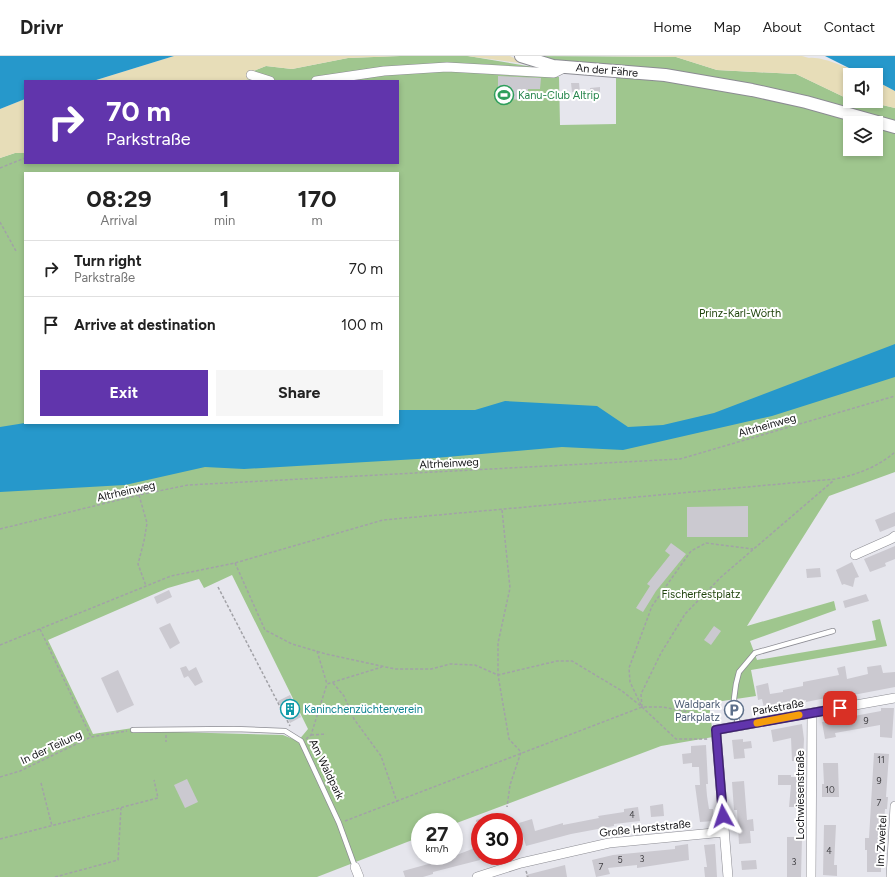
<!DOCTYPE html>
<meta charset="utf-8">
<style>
:root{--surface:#fff;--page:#f6f6f6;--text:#222;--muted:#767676;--line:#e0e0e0;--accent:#6135ac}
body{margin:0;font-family:Figtree,sans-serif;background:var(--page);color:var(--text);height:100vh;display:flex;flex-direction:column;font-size:15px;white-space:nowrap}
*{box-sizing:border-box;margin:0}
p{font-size:13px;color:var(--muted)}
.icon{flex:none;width:22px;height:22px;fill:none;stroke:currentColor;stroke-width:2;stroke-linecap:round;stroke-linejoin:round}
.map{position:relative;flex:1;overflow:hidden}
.details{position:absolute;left:24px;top:116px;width:375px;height:252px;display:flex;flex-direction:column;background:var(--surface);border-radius:0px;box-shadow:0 2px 6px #0003}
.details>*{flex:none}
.hud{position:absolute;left:24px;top:24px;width:375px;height:84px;border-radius:0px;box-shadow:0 2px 6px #0003;background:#6135ac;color:#fff;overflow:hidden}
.fabs{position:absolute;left:843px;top:12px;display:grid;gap:8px}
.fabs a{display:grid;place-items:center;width:40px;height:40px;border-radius:0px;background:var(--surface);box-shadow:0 2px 6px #0003;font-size:20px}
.speed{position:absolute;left:411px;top:757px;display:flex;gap:8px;font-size:20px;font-weight:700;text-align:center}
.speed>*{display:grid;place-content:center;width:52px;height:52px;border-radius:50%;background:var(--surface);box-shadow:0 2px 6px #0003;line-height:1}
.speed small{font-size:10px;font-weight:400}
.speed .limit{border:6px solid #d22;background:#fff;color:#111}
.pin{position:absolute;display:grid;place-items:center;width:34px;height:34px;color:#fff;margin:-17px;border-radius:8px;box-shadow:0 2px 6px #0006}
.me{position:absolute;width:44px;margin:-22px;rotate:355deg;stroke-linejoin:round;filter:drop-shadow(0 0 3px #0008)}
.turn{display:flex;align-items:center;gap:14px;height:84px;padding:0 16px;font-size:18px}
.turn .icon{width:52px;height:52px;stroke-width:2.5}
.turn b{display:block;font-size:28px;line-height:34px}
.eta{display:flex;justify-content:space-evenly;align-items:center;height:68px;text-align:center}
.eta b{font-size:24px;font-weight:700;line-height:28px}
.button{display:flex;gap:8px;margin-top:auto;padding:8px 16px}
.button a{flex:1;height:46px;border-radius:0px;background:var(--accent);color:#fff;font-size:16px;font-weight:700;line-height:46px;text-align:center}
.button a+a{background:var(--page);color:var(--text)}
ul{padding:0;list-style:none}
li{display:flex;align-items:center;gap:12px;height:56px;padding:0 16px;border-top:1px solid var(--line)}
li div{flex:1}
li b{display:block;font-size:15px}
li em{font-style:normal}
header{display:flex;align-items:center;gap:24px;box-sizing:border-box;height:56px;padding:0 20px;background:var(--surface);border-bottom:1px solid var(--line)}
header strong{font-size:19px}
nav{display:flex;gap:22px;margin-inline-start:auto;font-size:14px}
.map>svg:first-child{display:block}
.green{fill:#9fc68e;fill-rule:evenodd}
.sand{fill:#e7ddb8}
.water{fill:#2698cb}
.building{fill:#cbc9d0}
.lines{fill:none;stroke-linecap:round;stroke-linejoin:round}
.service-casing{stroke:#8c8c93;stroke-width:6}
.minor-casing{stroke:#8c8c93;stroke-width:10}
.tertiary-casing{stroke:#8c8c93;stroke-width:14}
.path{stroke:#a2a2a7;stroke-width:1.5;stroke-dasharray:3 2;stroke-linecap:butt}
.service{stroke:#fff;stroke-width:4.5}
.minor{stroke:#fff;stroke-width:9}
.tertiary{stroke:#fff;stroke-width:12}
.route-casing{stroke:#3f2270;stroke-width:10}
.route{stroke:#6135ac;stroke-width:7}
.slow{stroke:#f59e0b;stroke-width:7}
.labels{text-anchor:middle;stroke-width:4;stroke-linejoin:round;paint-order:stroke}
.number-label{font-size:9px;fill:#424145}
.street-label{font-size:11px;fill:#141417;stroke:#fff}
.leisure-label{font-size:11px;fill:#27864d;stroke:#fff;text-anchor:start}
.park-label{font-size:11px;fill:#22460f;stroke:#fff}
.service-label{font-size:11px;fill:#4e5e75;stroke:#fff;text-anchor:end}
.culture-label{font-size:11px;fill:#0d838f;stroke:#fff;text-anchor:start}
</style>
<header>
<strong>Drivr</strong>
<nav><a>Home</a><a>Map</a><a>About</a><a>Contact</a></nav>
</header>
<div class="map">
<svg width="895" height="821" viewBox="0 0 895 821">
<rect width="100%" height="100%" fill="#e6e6ed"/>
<g class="green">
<path d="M400 0H468L545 13 480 8V16L559 21 560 69 616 68V17L752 36 871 67H850V93H876V69L895 74V416L829 440 747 570 834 545 836 554 750 585 757 604 876 584 872 565 880 563 887 590 751 614 756 640 709 647 713 681 661 690 454 768V766H420V781L317 821H0V102L15 97H25V107H398V25H239L250 23 251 16 266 10 292 13 348 2ZM25 117H398V367H25ZM232 519 308 673 298 685 283 679 175 676 173 671 133 672 93 678 48 584 168 532 199 523 204 532Z"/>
<path d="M530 0 676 1 717 14 796 18 844 41 850 42V45H865L895 52V67L796 41 554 6Z"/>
</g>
<g class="sand">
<path d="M174 0H400L348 2 292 13 266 10 251 16 250 23 239 25H93Z"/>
<path d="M467 0H510L526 8Z"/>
<path d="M597 0H802L809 2C822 0 851 13 863 19H850V42L844 41 796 18 717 14 676 1Z"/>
<path d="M876 25 895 35V52L865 45H876Z"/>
<path d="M25 43V97H15L0 102V53Z"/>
</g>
<g class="water">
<path d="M0 0H174L93 25H25V43L0 53Z"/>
<path d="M825 0H895V35L876 25V19H863Z"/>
<path d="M895 288V321L772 360 623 394 562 391 435 402 244 413 205 411 125 429 0 436V371L25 367 110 368 116 367H398V354H475L505 345 597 350 628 371 663 369 714 357Z"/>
</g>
<g class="building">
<path d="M498 20 541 22 540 33H528V44L498 43Z"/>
<path d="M571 27H579L580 36H572Z"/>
<path d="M600 31V40H590V32Z"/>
<path d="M748 450V481H687V451Z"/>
<path d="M895 456V470L880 476 875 464Z"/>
<path d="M671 487 686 498 656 535 643 556 636 552 650 530 647 528 670 499 665 495Z"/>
<path d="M895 490V503L885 507 886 510 870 516 864 503Z"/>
<path d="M852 506 859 521 855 522 853 531 844 528 842 529 836 514Z"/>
<path d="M820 512 821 521 807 522 806 513Z"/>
<path d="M169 534 172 541 157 548 154 541Z"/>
<path d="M866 538 869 545 845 552 843 545Z"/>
<path d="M170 567 180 587 170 593 159 572Z"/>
<path d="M714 570 721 575 711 589 704 584Z"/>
<path d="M881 609 883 617 895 616V631L827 644 826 642 806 646V644L764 652 762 643 758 644 756 630 768 627 770 638 783 636V634L803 630V626L839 619 837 612 845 610 847 623 868 618 867 611Z"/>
<path d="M186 610 189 615 196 611 203 626 195 630 188 620 184 622 180 612Z"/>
<path d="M118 614 134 649 117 657 101 622Z"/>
<path d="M290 639 301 661 290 667 278 645Z"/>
<path d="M881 652H894L892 682 880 681V669L835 677 836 681 825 683 822 666 881 655Z"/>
<path d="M802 668 804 683 803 705H792L791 682 773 686 771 674Z"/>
<path d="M743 683V686L751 685 752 692 744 693 745 702 734 703 732 684Z"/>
<path d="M706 689 708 728H706L707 740 709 753H713L714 765 700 766 695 729H700L699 711H692V707L683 708 682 698 691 697V690Z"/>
<path d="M874 697 889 698 886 741H888L887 753H885L882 795H881V816H867V794H865V782H869Z"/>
<path d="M823 707H838L839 741H822V728H824Z"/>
<path d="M778 719H791V721H802L801 751H789L791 729H778Z"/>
<path d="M187 723 198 746 185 752 174 729Z"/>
<path d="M744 725 747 764 753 763 754 775H750L751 787 739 788 737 754H734L732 726Z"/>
<path d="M663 748 664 760 651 761 650 750Z"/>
<path d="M638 751 640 765 614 768V770L571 778 526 790 519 767 532 763 535 775 563 767V769L599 762 598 760 624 756V753Z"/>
<path d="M496 758 499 766H476V764Z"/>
<path d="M824 769H836L834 809H837V820L823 819Z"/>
<path d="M787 781H802L801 821H787Z"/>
<path d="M688 788 689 804 637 812V809L608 812 610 818 596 821 592 804 613 799 675 793V790Z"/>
<path d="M715 788 717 821H705L704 811H707L704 789Z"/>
<path d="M480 790V804L433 816V818L423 821H405L403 815 450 802V800H454Z"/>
<path d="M756 804 757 813 742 814 741 805Z"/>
<path d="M565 809 567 821H526V819Z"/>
</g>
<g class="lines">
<g class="service-casing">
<g id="service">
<path d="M738 670 734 643 736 628 739 616 755 597 833 575"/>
<path d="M133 674 234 673 285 675 301 685 339 767 355 811"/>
</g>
</g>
<g class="minor-casing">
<g id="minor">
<path d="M251 19 270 25"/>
<path d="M316 25 384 15 447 11 554 17 566 11"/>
<path d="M855 499 891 483 895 480"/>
<path d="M355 811 359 821"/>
<path d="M477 821 521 807 609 787 724 776"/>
<path d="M728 821 716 674 895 642"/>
<path d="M811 821 812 657"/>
<path d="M891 821 895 750"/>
</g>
</g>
<g class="tertiary-casing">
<path id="tertiary" d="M521 0 553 10 665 19 752 34 806 46 895 71"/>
</g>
<g class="path">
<path d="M0 112 25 102"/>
<path d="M0 166 16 195"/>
<path d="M139 439 147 467 144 485 138 508 146 530"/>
<path d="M502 454 510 532 498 587V619L509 683 521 696 510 729 507 751"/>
<path d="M0 473 139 439 188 429 680 403 895 340"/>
<path d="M235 507 265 574 292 588 326 598 395 613H431L450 608 475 609 498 619 557 605H572L622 635 642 651 676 683H708"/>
<path d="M218 531 290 670"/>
<path d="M40 573 91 681"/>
<path d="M0 589 171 520 235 507 383 464 835 423C856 419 878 411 895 396"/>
<path d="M317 595 327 628 382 611"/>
<path d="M333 627 344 640 354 663 381 700 397 746"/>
<path d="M641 649 630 626 629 612 652 550 691 495 706 487 753 493"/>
<path d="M642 651 641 638 661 597 685 558 721 521 833 425"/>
<path d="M166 679V686"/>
<path d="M311 679 326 678"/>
<path d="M306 683 311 679 327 628"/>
<path d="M0 721 20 715 91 681 127 675"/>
<path d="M41 727 52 770"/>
<path d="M345 765 642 651H663L714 661 715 666"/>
<path d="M0 783 158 742 154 724"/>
<path d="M526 815 528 821"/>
<path d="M55 821 118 804 121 752"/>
</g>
<use href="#service" class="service"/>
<use href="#minor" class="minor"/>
<use href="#tertiary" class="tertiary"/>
</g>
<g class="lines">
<g class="route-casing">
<path id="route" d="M723 760 716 674 840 652"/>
</g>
<use href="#route" class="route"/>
<path class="slow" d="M757 667 799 659"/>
</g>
<defs>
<g id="stadium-ring" transform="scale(1)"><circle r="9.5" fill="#fff" stroke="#2e9e5b" stroke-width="1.5"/><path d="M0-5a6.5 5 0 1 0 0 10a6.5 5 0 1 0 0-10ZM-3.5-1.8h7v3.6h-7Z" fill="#2e9e5b"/></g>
<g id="building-ring" transform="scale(1)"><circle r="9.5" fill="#fff" stroke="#0f9aa8" stroke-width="1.5"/><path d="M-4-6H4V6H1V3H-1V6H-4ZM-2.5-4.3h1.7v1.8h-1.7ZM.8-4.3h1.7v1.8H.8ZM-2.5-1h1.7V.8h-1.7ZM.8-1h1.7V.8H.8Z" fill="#0f9aa8"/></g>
<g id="parking-ring" transform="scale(1)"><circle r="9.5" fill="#fff" stroke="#5c6f8a" stroke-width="1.5"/><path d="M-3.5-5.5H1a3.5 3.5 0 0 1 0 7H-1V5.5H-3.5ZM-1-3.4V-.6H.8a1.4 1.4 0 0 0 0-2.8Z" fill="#5c6f8a"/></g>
</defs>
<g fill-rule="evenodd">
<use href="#stadium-ring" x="504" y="39"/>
<use href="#building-ring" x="290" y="653"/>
<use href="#parking-ring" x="734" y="654"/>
</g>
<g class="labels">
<g class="number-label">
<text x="866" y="668">9</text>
<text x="881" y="707">11</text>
<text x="879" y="728">9</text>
<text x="830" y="737">10</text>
<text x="879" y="750">7</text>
<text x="632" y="762">4</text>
<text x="829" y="798">4</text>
<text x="642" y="806">3</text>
<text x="620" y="807">5</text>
<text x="794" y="809">3</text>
<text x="601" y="814">7</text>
</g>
<g class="street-label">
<text transform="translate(607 14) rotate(5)" y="4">An der Fähre</text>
<text transform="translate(767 369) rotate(-16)" y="4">Altrheinweg</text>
<text transform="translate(449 407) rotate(-3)" y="4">Altrheinweg</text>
<text transform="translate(126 435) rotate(-13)" y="4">Altrheinweg</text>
<text transform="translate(778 651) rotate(-10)" y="4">Parkstraße</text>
<text transform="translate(51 691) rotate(-25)" y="4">In der Teilung</text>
<text transform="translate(327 713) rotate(64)" y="4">Am Waldpark</text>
<text transform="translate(800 739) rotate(-90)" y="4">Lochwiesenstraße</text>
<text transform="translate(645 772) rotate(-6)" y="4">Große Horststraße</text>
<text transform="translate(881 785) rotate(-87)" y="4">Im Zweitel</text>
</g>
<g class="leisure-label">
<text x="518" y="43">Kanu-Club Altrip</text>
</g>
<g class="park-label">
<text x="740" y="261">Prinz-Karl-Wörth</text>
<text x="701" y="542">Fischerfestplatz</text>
</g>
<g class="service-label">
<text x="720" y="652">Waldpark<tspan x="720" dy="13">Parkplatz</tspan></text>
</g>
<g class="culture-label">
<text x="304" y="657">Kaninchenzüchterverein</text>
</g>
</g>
</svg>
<div class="fabs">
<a><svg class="icon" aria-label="sound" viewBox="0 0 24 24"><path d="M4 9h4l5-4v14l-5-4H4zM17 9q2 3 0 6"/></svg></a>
<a><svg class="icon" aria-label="layers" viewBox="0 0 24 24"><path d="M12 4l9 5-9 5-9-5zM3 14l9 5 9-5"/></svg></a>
</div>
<div class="speed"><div>27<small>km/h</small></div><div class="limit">30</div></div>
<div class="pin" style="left:840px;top:652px;background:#d93025"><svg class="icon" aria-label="arrive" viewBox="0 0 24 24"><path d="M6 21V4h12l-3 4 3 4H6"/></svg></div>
<svg class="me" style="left:723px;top:760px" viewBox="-20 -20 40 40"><path d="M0-17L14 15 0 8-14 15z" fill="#6135ac" stroke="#fff" stroke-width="4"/></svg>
<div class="hud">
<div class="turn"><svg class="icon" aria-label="right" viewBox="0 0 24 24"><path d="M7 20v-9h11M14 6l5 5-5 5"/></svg><div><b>70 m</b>Parkstraße</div></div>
</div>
<section class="details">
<div class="eta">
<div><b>08:29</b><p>Arrival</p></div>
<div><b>1</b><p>min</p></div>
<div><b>170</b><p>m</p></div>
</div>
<ul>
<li><svg class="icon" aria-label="right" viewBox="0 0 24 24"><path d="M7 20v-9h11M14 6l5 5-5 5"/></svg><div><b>Turn right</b><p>Parkstraße</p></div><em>70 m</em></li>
<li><svg class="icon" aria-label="arrive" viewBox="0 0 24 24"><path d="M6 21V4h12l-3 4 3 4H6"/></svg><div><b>Arrive at destination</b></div><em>100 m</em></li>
</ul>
<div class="button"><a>Exit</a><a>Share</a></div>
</section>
</div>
